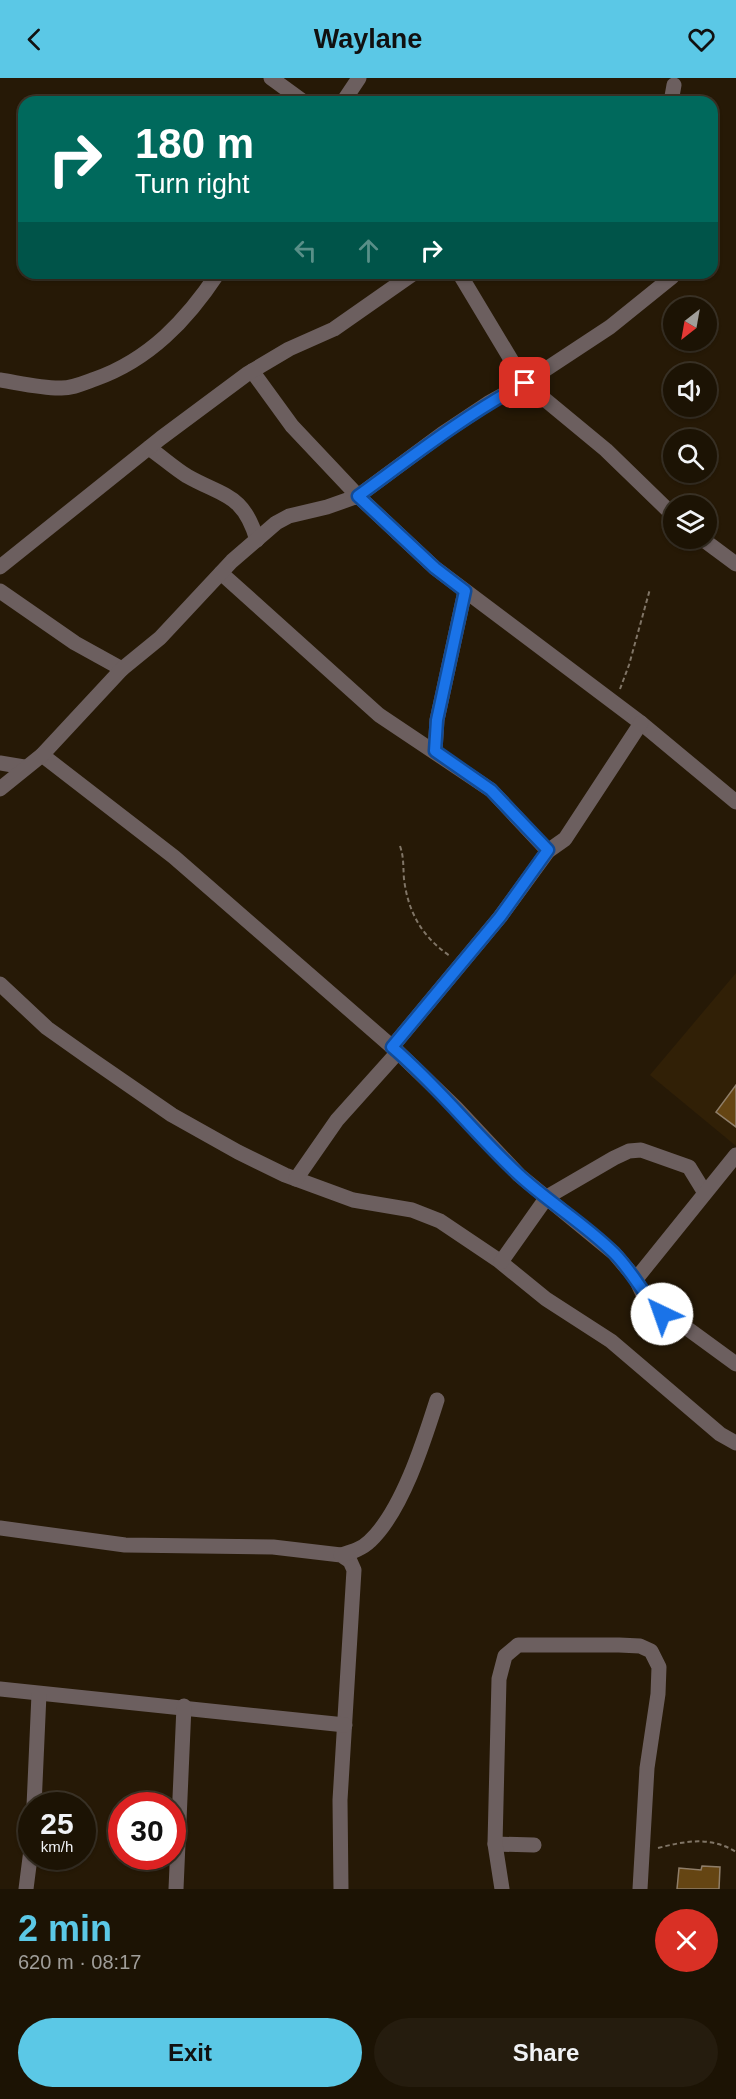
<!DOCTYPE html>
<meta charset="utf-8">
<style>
:root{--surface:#1c1304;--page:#251c0e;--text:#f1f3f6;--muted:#a09e9a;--line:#3a3226;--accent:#5bc8e6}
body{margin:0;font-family:Arial,sans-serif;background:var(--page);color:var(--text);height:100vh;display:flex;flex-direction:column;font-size:22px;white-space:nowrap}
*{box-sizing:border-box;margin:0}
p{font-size:20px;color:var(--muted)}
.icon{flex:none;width:33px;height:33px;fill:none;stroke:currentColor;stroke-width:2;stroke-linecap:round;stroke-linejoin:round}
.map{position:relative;height:1811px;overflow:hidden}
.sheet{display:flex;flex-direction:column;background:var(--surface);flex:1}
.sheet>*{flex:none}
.hud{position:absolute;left:18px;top:18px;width:700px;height:183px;border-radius:18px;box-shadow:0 2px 4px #0004,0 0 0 2px var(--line);background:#00695c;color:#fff;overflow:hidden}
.needle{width:39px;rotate:211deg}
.fabs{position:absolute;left:663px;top:219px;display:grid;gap:12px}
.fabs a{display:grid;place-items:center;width:54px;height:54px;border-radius:50%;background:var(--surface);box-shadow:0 2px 4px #0004,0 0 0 2px var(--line);font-size:30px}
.speed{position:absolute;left:18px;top:1714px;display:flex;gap:12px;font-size:30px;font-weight:700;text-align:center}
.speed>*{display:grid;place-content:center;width:78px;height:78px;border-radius:50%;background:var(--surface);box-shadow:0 2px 4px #0004,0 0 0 2px var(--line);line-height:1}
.speed small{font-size:15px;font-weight:400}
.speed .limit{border:9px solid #d22;background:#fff;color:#111}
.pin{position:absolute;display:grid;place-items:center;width:51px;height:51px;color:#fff;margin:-26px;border-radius:12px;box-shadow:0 3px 9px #0006}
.me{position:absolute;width:66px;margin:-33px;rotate:318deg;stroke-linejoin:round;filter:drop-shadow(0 0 4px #0008)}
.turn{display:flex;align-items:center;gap:21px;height:126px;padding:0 18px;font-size:27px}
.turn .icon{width:78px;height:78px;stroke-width:2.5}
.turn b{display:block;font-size:42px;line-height:51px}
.lanes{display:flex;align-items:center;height:57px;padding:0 18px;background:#0003;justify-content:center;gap:30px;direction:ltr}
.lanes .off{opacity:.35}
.round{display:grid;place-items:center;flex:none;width:63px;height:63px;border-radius:32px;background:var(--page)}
.head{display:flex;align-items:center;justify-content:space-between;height:102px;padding:0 18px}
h1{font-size:36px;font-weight:800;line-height:45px;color:var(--accent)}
.action{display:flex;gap:12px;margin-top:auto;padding:12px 18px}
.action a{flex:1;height:69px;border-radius:36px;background:var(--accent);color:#111;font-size:24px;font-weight:800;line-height:69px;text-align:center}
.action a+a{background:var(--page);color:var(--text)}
header{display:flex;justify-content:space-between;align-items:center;height:78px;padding:0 18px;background:var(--accent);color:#111;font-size:27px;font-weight:800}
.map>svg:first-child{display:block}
.built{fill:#312006}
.building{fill:#654513;stroke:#8f7e69;stroke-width:1.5}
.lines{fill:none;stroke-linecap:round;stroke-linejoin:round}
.path{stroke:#807566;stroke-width:2;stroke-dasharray:4.5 3;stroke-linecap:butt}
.minor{stroke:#6c5f5f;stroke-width:15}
.route-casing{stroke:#114b97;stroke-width:15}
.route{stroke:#1a73e8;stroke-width:10}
</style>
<header><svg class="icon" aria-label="back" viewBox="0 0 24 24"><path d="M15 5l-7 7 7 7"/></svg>Waylane<svg class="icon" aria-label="heart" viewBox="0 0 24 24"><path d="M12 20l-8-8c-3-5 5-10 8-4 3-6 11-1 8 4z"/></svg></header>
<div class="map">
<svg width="736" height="1811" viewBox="0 0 736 1811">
<rect width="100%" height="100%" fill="#261906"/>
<path class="built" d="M736 895V1068L650 997Z"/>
<g class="building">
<path d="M736 1007V1049L716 1034Z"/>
<path d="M702 1788 720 1789 719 1811H677L679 1790 701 1792Z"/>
</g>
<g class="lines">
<g class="path">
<path d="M620 611 629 587 650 511"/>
<path d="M400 768C404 779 403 789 404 801 408 834 422 859 450 878"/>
<path d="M658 1770C685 1763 711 1758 736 1774"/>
</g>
<g class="minor">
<path d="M271 0 304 24"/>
<path d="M343 24 359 0"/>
<path d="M671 24 674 7"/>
<path d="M459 195 525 305 606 372 674 438"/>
<path d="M252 293 292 348 358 418 442 356 490 324 525 305 610 249 672 199 673 195"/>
<path d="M0 302C19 305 40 310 59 310 71 311 84 305 95 301 149 282 187 242 218 195"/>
<path d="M149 370C162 379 174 390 187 398 224 419 243 415 257 462"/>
<path d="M701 460 736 486"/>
<path d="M0 489 161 360 247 296 289 271 334 251 414 195"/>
<path d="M221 495 379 637 491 712 548 773"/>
<path d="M0 513 75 565 122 591"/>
<path d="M435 673 437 642 465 513"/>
<path d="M42 677 174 779 398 974 456 1030 519 1097 614 1175 636 1201 642 1214 662 1236 684 1248 736 1286"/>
<path d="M0 685 24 689"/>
<path d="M0 711 42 677 122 591 160 560 232 483 276 445 289 438 327 429 358 418 435 490 641 645 736 724"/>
<path d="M0 906 47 950 88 979 172 1037 238 1074 285 1097 353 1122 412 1132 440 1143 498 1182 546 1221 611 1263 720 1356 736 1365"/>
<path d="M392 969 500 839 548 773 565 761 641 645"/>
<path d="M296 1101 337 1042 398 974"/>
<path d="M501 1184 547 1119 614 1080 629 1073 641 1072 689 1089 705 1115"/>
<path d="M636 1201 736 1077"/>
<path d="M0 1450 125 1467 273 1469 341 1477 350 1483 354 1492 340 1722 341 1811"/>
<path d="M341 1477C351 1474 362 1471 370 1463 402 1433 424 1363 437 1322"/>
<path d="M0 1611 345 1647"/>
<path d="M34 1728 39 1616"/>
<path d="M495 1766 534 1767"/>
<path d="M26 1811 32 1764"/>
<path d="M176 1811 184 1628"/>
<path d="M502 1811 495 1766 499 1601 505 1578 518 1567H619L640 1568 651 1573 659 1589 658 1616 647 1690 640 1811"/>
</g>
</g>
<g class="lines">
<g class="route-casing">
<path id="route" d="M525 305C465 337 413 378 358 418L435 490 465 513 437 642 435 673 491 712 548 772 500 839 392 969C438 1008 474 1055 518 1096 548 1124 585 1146 614 1175 633 1194 643 1217 662 1236"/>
</g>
<use href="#route" class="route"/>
</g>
</svg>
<div class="fabs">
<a><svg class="needle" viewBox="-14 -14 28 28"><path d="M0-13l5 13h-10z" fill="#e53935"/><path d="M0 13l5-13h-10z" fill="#a09e9a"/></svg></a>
<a><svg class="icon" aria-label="sound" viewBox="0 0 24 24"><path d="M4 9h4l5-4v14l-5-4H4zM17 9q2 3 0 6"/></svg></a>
<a><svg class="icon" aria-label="search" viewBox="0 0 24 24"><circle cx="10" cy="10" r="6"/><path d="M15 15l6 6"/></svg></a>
<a><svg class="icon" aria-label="layers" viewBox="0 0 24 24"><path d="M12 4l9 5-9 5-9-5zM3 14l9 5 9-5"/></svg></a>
</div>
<div class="speed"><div>25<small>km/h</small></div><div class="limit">30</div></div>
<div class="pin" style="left:525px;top:305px;background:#d93025"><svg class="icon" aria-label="arrive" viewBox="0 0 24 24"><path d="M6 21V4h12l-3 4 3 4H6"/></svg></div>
<svg class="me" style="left:662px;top:1236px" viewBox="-20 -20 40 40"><circle r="19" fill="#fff"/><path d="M0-13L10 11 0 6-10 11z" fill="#1a73e8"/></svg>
<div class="hud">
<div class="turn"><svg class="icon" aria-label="right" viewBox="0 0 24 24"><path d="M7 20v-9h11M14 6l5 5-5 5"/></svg><div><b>180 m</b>Turn right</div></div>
<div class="lanes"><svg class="icon off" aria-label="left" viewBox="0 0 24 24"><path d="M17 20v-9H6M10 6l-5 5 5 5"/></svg><svg class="icon off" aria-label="ahead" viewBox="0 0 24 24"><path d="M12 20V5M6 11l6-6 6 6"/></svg><svg class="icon" aria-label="right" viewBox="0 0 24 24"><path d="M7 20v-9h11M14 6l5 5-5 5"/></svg></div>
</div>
</div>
<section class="sheet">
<div class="head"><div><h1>2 min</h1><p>620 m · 08:17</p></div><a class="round" style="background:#d93025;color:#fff"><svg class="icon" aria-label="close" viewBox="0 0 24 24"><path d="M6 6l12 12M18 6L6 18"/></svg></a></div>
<div class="action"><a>Exit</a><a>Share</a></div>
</section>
